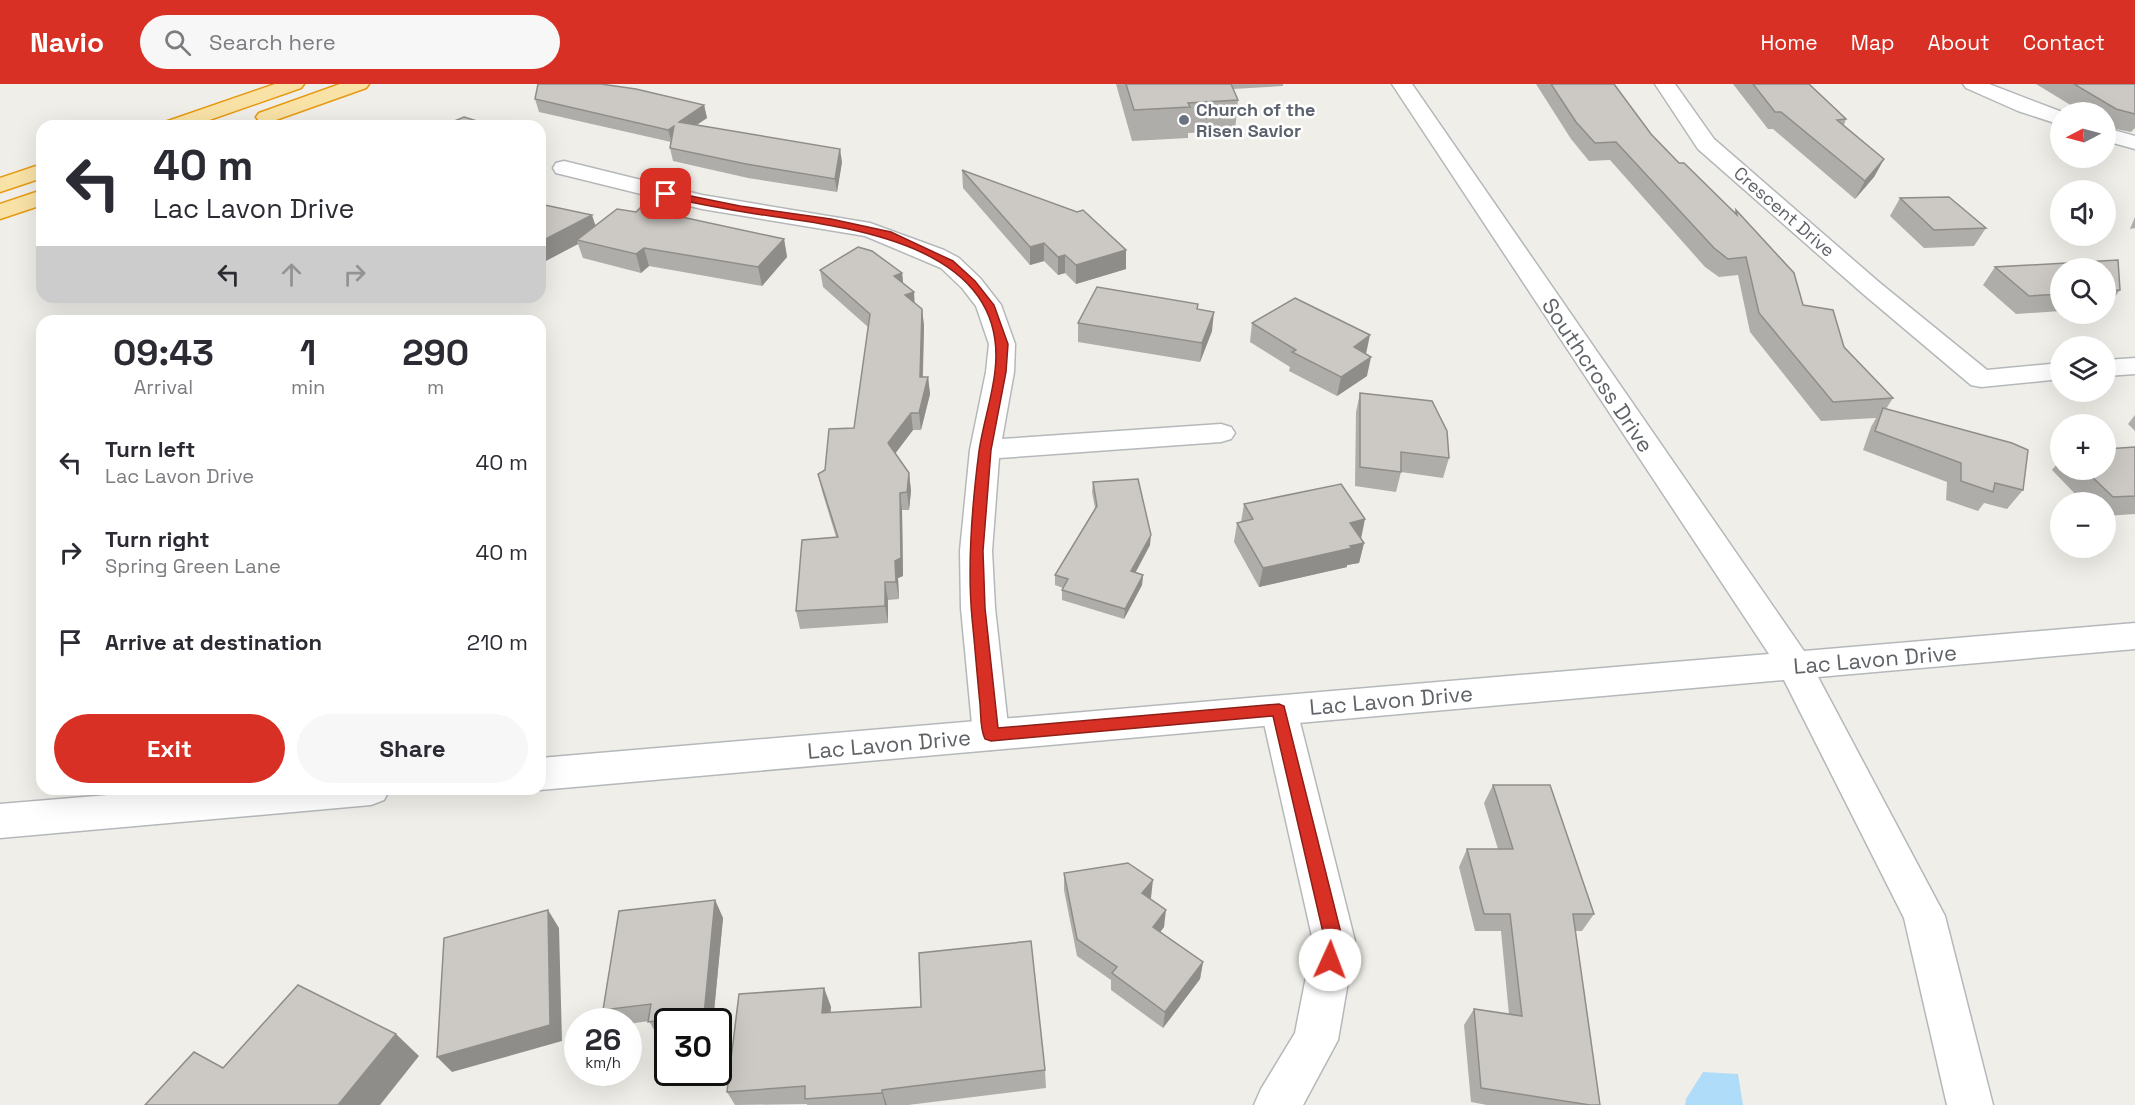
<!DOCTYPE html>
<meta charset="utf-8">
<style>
:root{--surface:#fff;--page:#f7f7f7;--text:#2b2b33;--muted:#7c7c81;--accent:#d93025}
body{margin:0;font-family:"Space Grotesk",sans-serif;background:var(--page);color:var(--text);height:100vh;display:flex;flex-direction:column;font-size:22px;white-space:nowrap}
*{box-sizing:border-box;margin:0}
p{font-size:20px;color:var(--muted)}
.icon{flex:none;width:33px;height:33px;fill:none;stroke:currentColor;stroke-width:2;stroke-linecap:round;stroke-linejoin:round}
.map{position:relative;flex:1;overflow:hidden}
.details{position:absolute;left:36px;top:231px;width:510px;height:480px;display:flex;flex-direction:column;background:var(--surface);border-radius:18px;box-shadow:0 6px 24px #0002}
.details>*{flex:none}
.top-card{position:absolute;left:36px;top:36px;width:510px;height:183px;border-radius:18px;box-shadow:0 6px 24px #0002;background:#fff;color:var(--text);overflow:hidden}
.needle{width:39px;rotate:264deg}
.controls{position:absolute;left:2050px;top:18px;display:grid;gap:12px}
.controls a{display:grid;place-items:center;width:66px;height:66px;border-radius:50%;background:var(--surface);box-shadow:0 6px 24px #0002;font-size:30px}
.speed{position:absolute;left:564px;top:924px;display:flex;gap:12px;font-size:30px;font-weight:700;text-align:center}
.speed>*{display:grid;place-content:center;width:78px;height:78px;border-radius:50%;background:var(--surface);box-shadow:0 6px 24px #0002;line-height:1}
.speed small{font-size:15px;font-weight:400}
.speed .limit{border:3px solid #111;border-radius:9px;background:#fff;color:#111}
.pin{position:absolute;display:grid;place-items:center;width:51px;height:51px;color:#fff;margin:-26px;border-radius:12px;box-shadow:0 3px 9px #0006}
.me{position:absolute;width:66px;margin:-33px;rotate:2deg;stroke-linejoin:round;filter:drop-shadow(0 0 4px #0008)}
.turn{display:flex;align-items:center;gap:21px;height:126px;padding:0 18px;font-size:27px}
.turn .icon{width:78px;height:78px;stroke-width:2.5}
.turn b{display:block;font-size:42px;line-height:51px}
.lanes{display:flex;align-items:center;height:57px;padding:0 18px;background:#0003;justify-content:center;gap:30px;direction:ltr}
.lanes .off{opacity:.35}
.eta{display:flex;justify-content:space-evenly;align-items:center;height:102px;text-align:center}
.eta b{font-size:36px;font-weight:600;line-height:42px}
.cta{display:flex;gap:12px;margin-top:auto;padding:12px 18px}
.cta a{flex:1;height:69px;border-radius:36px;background:var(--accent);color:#fff;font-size:24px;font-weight:600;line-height:69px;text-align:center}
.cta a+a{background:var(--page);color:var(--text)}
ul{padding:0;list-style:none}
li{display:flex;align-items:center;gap:18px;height:90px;padding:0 18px}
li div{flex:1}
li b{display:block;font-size:22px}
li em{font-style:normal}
header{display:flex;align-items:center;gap:36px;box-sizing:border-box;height:84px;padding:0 30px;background:var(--accent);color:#fff}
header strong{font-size:28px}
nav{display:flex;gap:33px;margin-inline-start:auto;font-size:21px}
.search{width:420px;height:54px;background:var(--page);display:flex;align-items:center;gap:15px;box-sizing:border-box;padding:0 21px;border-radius:33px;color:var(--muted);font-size:22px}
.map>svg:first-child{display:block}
.water{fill:#afdcf9}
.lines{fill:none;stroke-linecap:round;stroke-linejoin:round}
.minor-casing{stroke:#b5b8bb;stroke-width:3}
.tertiary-casing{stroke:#b5b8bb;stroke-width:3}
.trunk-casing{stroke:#e79911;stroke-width:3}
.minor{fill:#fff;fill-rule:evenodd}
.tertiary{fill:#fff;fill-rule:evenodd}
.trunk{fill:#f8e2a6;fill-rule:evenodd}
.wall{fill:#afada9}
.shaded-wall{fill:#8f8d89}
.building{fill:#ccc9c4;stroke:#8f8d89;stroke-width:1.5}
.route{fill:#d93025;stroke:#8d1f18;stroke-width:1.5}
.worship-dot{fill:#6b7280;stroke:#fff;stroke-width:2}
.labels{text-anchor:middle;stroke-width:5;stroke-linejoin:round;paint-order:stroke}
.far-worship-label{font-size:18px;font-weight:bold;fill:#5b616d;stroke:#fff;text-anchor:start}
.far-street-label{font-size:18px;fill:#5f6367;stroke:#fff}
.street-label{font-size:22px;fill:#5f6367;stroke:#fff}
</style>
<header>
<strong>Navio</strong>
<div class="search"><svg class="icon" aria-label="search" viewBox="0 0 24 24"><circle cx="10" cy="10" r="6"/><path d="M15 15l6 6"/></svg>Search here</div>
<nav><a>Home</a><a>Map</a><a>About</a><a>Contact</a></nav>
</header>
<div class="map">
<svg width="2135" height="1021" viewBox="0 0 2135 1021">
<rect width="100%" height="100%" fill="#f0eee8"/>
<path class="water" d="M1703 988 1738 990 1743 1021H1685L1686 1015Z"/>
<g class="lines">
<g class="minor-casing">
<g id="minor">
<path d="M1655 0H1675L1714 55 1880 199 1987 286 2061 279V295L1981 303 1971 301 1862 209 1698 65Z"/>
<path d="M1963 0H1989L2062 28 2061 41 2018 27 1966 4Z"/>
<path d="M2106 44 2135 52V65L2106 57Z"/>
<path d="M564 77 702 111 870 139 944 166 959 174 980 194 1001 221 1015 260 1014 288 1002 355 1221 340 1231 343 1235 349 1231 355 1221 358 999 374 992 467 995 524 1009 651 1004 662 991 666 978 662 973 651 961 524 960 467 970 366 986 288 989 260 976 222 962 204 941 184 865 152 702 125 556 89 553 84 556 79Z"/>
<path d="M2135 274V290L2106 292V276Z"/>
<path d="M1279 612 1292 616 1297 626 1355 857 1338 956 1303 1021H1254L1261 1005 1295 949 1313 857 1261 626 1266 616Z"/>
</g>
</g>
<g class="tertiary-casing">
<g id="tertiary">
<path d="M1392 0H1412L1804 567 2135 539V565L1818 593 1945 832 1993 1021H1947L1904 834 1784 596 540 706 538 705H540V674L1769 570Z"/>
<path d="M180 705H390L384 716 371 721 0 754V720Z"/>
</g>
</g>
<g class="trunk-casing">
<g id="trunk">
<path d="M275 0H304L301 4 192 42H162L165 38Z"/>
<path d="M340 0H369L366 4 273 37 266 39 259 37 256 33 259 29Z"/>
<path d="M42 80V94L0 108V94Z"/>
<path d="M42 106V121L0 135V120Z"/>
</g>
</g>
<use href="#minor" class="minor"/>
<use href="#tertiary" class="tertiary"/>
<use href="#trunk" class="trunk"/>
</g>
<g class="wall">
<path d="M1116 0H1283V2L1233 5 1238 16 1235 47 1188 49V54L1132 57Z"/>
<path d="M1536 0H1614L1651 50 1679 79 1735 128 1736 126 1803 221 1893 314 1886 325 2023 406 2007 425 1984 419 1978 427 1946 416 1947 398 1863 366 1871 343 1876 334 1821 337 1750 248 1738 191 1719 193 1705 183 1610 76 1589 77 1571 55Z"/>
<path d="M1733 0H1809L1846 35 1844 41 1884 75 1874 93 1855 115 1773 45H1768Z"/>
<path d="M2036 0H2135V44L2131 48 2106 43V28H2082Z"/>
<path d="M535 15 704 21 707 34 696 41 842 78 837 108 748 94 673 77 670 64 671 58 539 28Z"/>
<path d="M962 86 1126 166V185L1076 200 1065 189 1058 191 1044 177 1030 181 963 104Z"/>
<path d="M1900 114 1986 144 1974 162 1924 164 1890 132Z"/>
<path d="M2135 133V144L2130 145Z"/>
<path d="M596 141 784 155 787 173 762 202 649 182 641 189 583 174 578 160 540 180Z"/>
<path d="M2118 176 2120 206 2106 225V184H2061V227L2016 230 1983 201 1995 183Z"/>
<path d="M820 186 902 189 903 199 915 219 922 225 924 242 923 293H928L930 310 921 346H913L895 370 909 389 911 407 909 426H902L903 492 898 494 899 515 888 516V539L800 545 796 527 836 453 822 407 818 390 825 386 854 344 868 243 823 203Z"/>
<path d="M1198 226 1212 247 1200 278 1078 258V239Z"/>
<path d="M1252 239 1366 270 1367 292 1337 312 1289 287 1290 283 1250 258Z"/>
<path d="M1360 309 1449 374 1443 394 1401 388 1396 408 1355 402 1356 328Z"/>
<path d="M2135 331V347L2128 340Z"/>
<path d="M2135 363V430L2106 432V418H2083L2052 386 2061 375V386H2106Z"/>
<path d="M1093 398 1150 461 1135 489 1143 491 1142 501 1124 535 1062 516V506L1063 504 1055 501V491L1095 424 1092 408Z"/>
<path d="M1244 420 1360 455 1364 459 1359 479 1347 481V483L1259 503 1234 458 1237 439 1241 438Z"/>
<path d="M1493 701 1594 830 1582 847H1575L1600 1021H1487L1471 1018 1464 941 1474 925 1509 931 1501 847H1475L1459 783 1467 765H1498L1484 719Z"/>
<path d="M1064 789 1151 814 1150 815 1164 843 1160 848 1203 878 1200 895 1163 944 1111 906V896L1077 872 1064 806Z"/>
<path d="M715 816 723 834 713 938H668V952L658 953 649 937 628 940V938H611L603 926Z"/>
<path d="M824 904 831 923 830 929 1045 986 1046 1004 908 1021H807V1020L735 1021 727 1008Z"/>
</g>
<g class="shaded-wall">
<path d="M704 21 707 34 682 51 679 38Z"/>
<path d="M674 42 672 59 668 46Z"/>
<path d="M840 65 842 78 837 108 835 95Z"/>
<path d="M1884 75 1874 93 1855 115 1865 97Z"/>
<path d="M592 131 598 149 577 156 578 160 540 180V158Z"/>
<path d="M784 155 787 173 762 202 758 183Z"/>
<path d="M1044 159V177L1030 181V163Z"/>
<path d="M644 164 649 182 641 189 636 170Z"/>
<path d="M1126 166V185L1076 200V181Z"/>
<path d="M1065 171V189L1058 191V173Z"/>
<path d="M902 189 904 206 894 192Z"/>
<path d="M914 208 915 225 905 211Z"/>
<path d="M922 225 924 242 922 310 920 293Z"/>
<path d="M1214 228 1212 247 1200 278 1202 259Z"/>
<path d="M1370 251 1366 270 1354 263Z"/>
<path d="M1371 273 1367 292 1337 312 1341 293Z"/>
<path d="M928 293 930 310 921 346 919 329Z"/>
<path d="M911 329 913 346 890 376 888 359Z"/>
<path d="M909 389 911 407 909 426 907 408Z"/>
<path d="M900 409 902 426 903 492 898 494 899 515 896 498 895 477Z"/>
<path d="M1365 435 1361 455 1350 439Z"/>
<path d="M1151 451 1150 461 1131 497V487Z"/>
<path d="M1364 459 1359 479 1347 481V483L1259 503 1263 484Z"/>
<path d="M1143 491 1142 501 1124 535 1125 525Z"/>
<path d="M885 498 888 516V539L885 522Z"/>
<path d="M1153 796 1151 814 1140 827 1142 809Z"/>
<path d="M715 816 723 834 713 938H708L704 931Z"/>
<path d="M548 826 559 844 562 957 452 988 437 973Z"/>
<path d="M1166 826 1164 843 1151 860 1153 843Z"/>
<path d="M1203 878 1200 895 1163 944 1165 928Z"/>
<path d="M824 904 831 923 829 949 822 929Z"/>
<path d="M396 950 419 972 380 1021H338Z"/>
<path d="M882 1006 887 1021H885L882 1009Z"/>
</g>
<g class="building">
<path d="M538 0H601L636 5 704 21 679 38 840 65 835 95 746 80 670 64 674 42 668 46 535 15Z"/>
<path d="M1126 0H1231L1238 16 1188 19 1190 23 1134 26Z"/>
<path d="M1551 0H1614L1651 50 1679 79H1684L1737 131 1736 126 1794 189 1803 221 1833 226 1844 263 1893 314 1833 318 1759 229 1746 173 1728 175 1714 164 1616 58 1595 59 1576 38Z"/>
<path d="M1753 0H1809L1846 35 1837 36 1884 75 1865 97 1781 28H1775Z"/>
<path d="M2074 0H2135V30L2116 25Z"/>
<path d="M464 33 493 42H440L449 37 452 38Z"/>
<path d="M962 86 1077 128 1083 126 1126 166 1076 181 1065 171 1058 173 1044 159 1030 163Z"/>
<path d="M1949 113 1986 144 1934 146 1900 114Z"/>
<path d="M540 120 592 131 540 158Z"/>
<path d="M640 124 784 155 758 183 644 164 636 170 577 156 617 125 636 128Z"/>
<path d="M858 163 872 167 902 189 894 192 914 208 905 211 922 225 920 293H928L919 329H911L888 359 909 389 907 408 900 409 901 474 895 477 896 498H885V522L796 527 802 456 838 453 818 390 825 386 829 345 854 344 870 230 820 186Z"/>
<path d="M2118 176 2120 206 2106 207V184H2061V210L2029 212 1995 183Z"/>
<path d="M1097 203 1198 220 1197 225 1214 228 1202 259 1078 239Z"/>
<path d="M1295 214 1370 251 1354 263 1371 273 1341 293 1292 268 1296 266 1252 239Z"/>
<path d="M1360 309 1432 317 1447 347 1449 374 1401 368V388L1360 383Z"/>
<path d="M1883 324 2012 359 2028 366 2023 406 1995 399 1993 408 1961 397V379L1875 347Z"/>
<path d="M2135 363V412L2113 413 2085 386H2106V365Z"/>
<path d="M1138 395 1151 451 1131 487 1143 491 1125 525 1062 506 1068 495 1055 491 1097 422 1093 398Z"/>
<path d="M1341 400 1365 435 1350 439 1364 459 1350 462 1352 464 1263 484 1237 439 1253 435 1244 420Z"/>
<path d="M1493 701H1550L1594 830H1573L1600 1021H1590L1481 1004 1474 925 1522 932 1510 830H1484L1467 765H1513Z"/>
<path d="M1128 779 1153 796 1142 809 1166 826 1153 843 1203 878 1165 928 1112 889 1117 883 1077 855 1064 789Z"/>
<path d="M715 816 704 931 648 938 651 920 603 926 619 827Z"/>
<path d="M548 826 550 941 437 973 444 854Z"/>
<path d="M1031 857 1045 986 882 1006V1009L805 1015V1002L727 1008 739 910 824 904 822 929 921 923 919 869Z"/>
<path d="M298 901 396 950 338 1021H145L194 968 223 984Z"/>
</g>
<path class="route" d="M666 107 740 122 831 135 891 148 953 177 975 197 994 221 1008 260 1006 288 991 366 983 467 985 524 998 644 1279 620 1284 622 1343 857 1337 882 1330 885 1324 882 1322 876 1325 857 1273 632 991 657 985 655C980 645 981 631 980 620 977 591 975 563 972 534 967 479 972 421 979 367 983 340 992 314 995 287 1010 159 846 143 756 130 725 125 693 119 662 112L661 110Z"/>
<circle class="worship-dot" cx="1184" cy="36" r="6"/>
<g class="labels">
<g class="far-worship-label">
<text x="1196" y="32">Church of the<tspan x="1196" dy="21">Risen Savior</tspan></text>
</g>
<g class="far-street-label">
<text transform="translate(1784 128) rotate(41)" y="6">Crescent Drive</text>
</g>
<g class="street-label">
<text transform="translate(1598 291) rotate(56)" y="8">Southcross Drive</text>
<text transform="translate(1875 575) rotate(-5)" y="8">Lac Lavon Drive</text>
<text transform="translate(1391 616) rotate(-5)" y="8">Lac Lavon Drive</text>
<text transform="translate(889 660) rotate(-5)" y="8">Lac Lavon Drive</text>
</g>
</g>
</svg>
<div class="controls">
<a><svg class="needle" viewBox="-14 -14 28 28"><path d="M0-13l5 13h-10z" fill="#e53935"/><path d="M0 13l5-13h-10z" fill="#7c7c81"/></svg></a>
<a><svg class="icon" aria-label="sound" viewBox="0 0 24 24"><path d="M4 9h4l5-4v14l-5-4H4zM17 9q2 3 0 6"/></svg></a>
<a><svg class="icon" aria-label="search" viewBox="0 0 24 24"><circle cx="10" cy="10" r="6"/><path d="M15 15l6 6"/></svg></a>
<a><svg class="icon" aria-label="layers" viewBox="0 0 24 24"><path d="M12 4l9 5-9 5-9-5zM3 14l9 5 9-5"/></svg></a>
<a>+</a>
<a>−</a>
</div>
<div class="speed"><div>26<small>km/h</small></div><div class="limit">30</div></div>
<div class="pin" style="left:666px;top:110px;background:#d93025"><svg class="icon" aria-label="arrive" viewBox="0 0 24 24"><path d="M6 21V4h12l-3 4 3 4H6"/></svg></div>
<svg class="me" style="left:1330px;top:876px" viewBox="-20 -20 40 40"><circle r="19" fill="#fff"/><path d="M0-13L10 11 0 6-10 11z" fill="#d93025"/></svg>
<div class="top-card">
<div class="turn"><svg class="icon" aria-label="left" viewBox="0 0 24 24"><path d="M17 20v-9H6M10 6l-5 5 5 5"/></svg><div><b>40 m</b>Lac Lavon Drive</div></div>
<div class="lanes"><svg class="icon" aria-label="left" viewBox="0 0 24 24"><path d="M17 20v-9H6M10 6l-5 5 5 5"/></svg><svg class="icon off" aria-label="ahead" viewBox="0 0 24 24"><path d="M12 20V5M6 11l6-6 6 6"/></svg><svg class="icon off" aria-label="right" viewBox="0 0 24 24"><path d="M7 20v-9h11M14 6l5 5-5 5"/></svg></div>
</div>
<section class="details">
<div class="eta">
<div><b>09:43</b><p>Arrival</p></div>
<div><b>1</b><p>min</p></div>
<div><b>290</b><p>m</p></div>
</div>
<ul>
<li><svg class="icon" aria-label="left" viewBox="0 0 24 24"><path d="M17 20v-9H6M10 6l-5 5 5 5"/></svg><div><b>Turn left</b><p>Lac Lavon Drive</p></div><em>40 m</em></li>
<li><svg class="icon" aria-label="right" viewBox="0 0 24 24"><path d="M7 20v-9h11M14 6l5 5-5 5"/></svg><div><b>Turn right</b><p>Spring Green Lane</p></div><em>40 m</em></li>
<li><svg class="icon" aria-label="arrive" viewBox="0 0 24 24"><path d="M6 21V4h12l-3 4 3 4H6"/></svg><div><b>Arrive at destination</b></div><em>210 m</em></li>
</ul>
<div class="cta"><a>Exit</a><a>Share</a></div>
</section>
</div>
